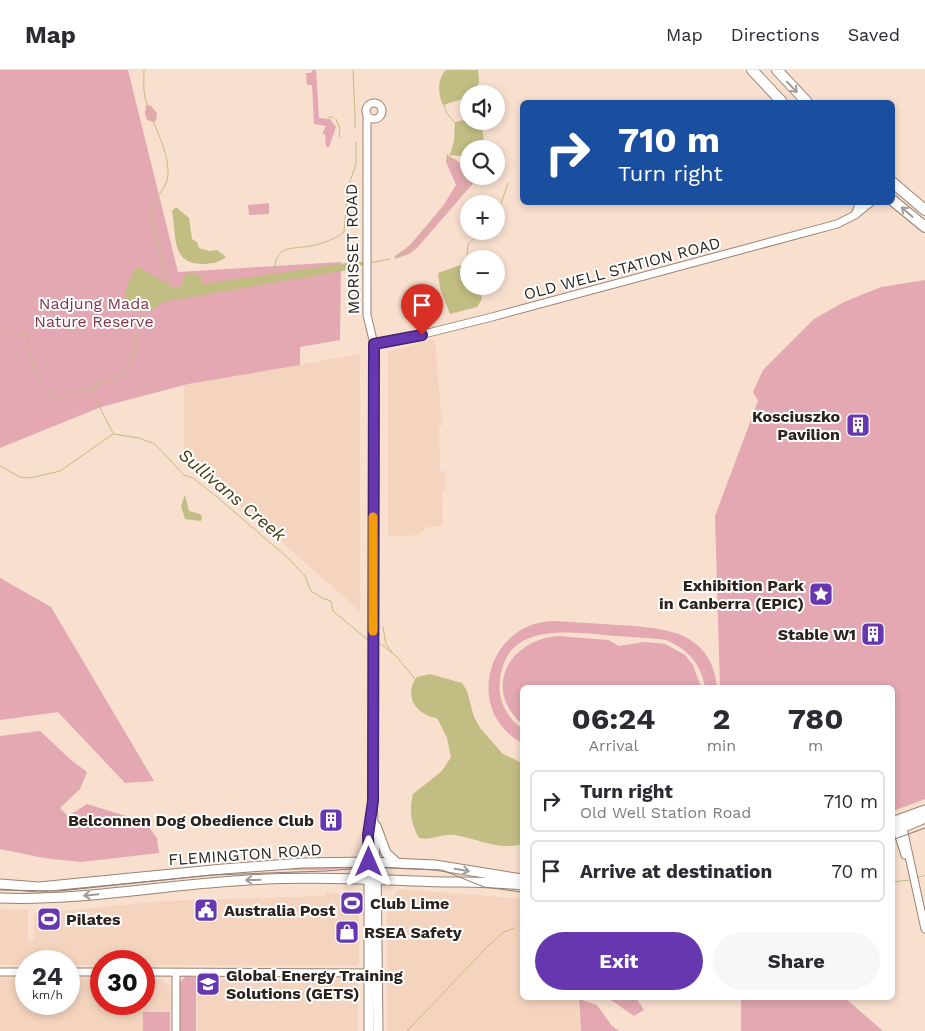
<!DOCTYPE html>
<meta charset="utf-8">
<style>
:root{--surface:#fff;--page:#f7f7f7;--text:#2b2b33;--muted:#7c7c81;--line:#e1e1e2;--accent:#6737af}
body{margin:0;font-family:"Work Sans",sans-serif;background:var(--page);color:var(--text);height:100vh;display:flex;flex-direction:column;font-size:19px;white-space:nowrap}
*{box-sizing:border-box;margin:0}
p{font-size:16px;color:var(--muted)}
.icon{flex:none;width:28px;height:28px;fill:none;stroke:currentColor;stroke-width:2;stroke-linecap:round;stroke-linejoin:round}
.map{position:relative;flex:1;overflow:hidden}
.side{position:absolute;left:520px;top:615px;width:375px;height:315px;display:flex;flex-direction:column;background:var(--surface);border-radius:8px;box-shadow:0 2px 8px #0003}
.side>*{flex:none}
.banner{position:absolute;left:520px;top:30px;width:375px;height:105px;border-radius:8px;box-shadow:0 2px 8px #0003;background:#1a4fa0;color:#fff;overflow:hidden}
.controls{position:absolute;left:460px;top:15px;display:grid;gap:10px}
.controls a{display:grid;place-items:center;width:45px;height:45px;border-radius:50%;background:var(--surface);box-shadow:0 2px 8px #0003;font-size:25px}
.speed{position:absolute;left:15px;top:880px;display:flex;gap:10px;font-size:25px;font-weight:700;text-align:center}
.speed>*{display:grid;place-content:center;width:65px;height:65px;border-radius:50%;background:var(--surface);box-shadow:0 2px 8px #0003;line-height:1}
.speed small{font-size:12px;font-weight:400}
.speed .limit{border:8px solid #d22;background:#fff;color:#111}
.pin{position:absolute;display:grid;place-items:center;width:42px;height:42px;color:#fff;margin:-51px -21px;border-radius:50% 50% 50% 0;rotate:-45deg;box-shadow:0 0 5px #0007}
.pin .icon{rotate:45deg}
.me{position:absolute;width:55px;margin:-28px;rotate:0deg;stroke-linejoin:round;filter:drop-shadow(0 0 4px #0008)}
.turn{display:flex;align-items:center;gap:18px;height:105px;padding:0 15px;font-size:22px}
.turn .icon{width:65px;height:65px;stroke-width:2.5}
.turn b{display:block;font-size:35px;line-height:42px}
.eta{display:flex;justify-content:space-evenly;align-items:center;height:85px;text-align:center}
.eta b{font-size:30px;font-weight:700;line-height:35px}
.primary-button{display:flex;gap:10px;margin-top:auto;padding:10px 15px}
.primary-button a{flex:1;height:58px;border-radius:30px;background:var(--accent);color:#fff;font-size:20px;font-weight:700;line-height:58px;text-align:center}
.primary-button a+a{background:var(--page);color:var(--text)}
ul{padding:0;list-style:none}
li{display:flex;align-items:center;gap:15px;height:62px;margin:0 10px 8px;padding:0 5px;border:2px solid var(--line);border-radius:8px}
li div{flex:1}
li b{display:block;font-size:19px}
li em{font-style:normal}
header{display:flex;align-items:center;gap:30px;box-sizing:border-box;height:70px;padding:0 25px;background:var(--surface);border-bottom:1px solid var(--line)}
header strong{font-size:24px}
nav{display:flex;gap:28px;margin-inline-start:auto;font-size:18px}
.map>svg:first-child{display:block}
.built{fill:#f4d4be}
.green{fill:#e3a8b1}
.water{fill:#c1bd83}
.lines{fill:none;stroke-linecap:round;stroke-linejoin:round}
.stream{stroke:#c1bd83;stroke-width:1}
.minor-casing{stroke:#9a8373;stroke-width:9}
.major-casing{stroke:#9a8373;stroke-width:11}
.highway-casing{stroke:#9a8373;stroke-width:12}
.minor{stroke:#fff;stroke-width:7}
.major{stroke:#fff;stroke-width:9}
.highway{stroke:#fff;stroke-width:10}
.tram{stroke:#8e7d71;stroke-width:1}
.oneway{stroke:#a09c99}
.route-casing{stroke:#432472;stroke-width:12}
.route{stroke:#6737af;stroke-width:9}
.slow{stroke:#f59e0b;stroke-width:9}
.labels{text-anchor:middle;stroke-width:4;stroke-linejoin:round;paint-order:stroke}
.street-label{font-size:16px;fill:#2c231c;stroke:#fff}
.park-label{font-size:16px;fill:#833647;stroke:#fff}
.poi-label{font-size:16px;font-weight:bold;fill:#2c231c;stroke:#fff;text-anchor:start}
.water-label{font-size:18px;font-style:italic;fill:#454113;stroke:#fff}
</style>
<header>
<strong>Map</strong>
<nav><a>Map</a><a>Directions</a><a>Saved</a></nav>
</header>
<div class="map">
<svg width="925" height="961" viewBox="0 0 925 961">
<rect width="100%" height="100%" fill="#f8dfce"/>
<g class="built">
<path d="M435 269 442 356H439L440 401H445L446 420 442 421 443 456 428 457 418 465 388 467V282Z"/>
<path d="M360 284V541L184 386V315Z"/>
<path d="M399 819 522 829V928H578L580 961H387V836Z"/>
<path d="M326 823 353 824 359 829V893L355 896 144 895V891H101V895H69V891H26V895H0V839L28 840V871H34V844L163 831 326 826Z"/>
<path d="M0 908H26V934H69V908L101 909V934H144V909H163L170 916V961H0Z"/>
<path d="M197 909H355L358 912V961H197Z"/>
</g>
<g class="green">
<path d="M0 0H128L178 202 341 192 340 270 300 277V295L188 314 101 337 0 378Z"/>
<path d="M313 0H316L319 48 330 49 336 57 329 77H326L325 64H322L326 56 314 54 312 15H307L306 3H311Z"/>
<path d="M150 35 157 43 156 51 153 52 147 50 145 44 146 36Z"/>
<path d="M447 83 449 87 455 89 469 102V106H476L475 111 417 178 409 184 395 189V186L410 175 443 136 456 115 446 92Z"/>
<path d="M269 133V144L249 145 248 135Z"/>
<path d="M925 210V729L893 741 892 618 720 617 715 446 758 331 753 322 763 300 814 249 844 232 881 217Z"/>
<path d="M0 508 51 537 154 711 125 713 58 642 0 650Z"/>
<path d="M553 551C575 552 597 554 618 555 664 558 711 560 717 617H705C701 594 688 579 666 570 646 567 625 567 605 565 565 562 506 553 500 610 497 630 507 647 522 659V673C463 641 487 553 553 551Z"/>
<path d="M558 566 608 570 619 576 644 572 665 574 685 585 693 595 701 617 522 618V654C482 619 509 570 558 566Z"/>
<path d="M40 661 71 690 87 702 80 719 60 738 68 746 87 734 145 752 157 768 159 783 81 792 44 788 0 779V666Z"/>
<path d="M345 796 353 798 323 800H251Z"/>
<path d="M186 906 196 907V961H180V912Z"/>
<path d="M608 928H636L644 940 634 946Z"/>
<path d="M741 928H845L883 961H741Z"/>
<path d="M579 929 597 935 612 956 619 961H581Z"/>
<rect x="143" y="942" width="27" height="19"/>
</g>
<g class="water">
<path d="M446 0H478L479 11 476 24H469V27L443 35C438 25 437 8 446 0Z"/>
<path d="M469 49 482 56 484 74 481 79H469V84L462 86 450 85 454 71 455 52Z"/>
<path d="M176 137 189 148 192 169 197 172 199 178 209 181 217 180 226 187C218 193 213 193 204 194 170 195 177 165 172 141Z"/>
<path d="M353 192H363V195L343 201 163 232 151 241H134L125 228 127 214 136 198 139 197 174 218 181 216 186 203 200 205 202 214Z"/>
<path d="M461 195 469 198V216H478L482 229 477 237 450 244 440 218 438 203Z"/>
<path d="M185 425 189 441 200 444 202 447 201 451 185 449 181 436Z"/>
<path d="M430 604 462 613 467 621 474 647 480 658 503 684 522 693V774C500 781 476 768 454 765 441 763 432 771 419 768 411 754 409 740 413 724L442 701 451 687 447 668 437 648C416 645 403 625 417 607Z"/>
</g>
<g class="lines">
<g class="stream">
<path d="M144 0C144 9 143 19 145 27 151 54 169 77 168 105 168 119 151 129 150 143L167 213"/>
<path d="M353 0 355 44"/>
<path d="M444 33 446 42 455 53"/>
<path d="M355 45V58"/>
<path d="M328 47H333"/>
<path d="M336 49 340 59 339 67"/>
<path d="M496 148 508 113"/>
<path d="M467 186 468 174 483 161"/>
<path d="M395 188 408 181 464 119 468 110 451 91 450 85"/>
<path d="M370 193 390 189"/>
<path d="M273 205C277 174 285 180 311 176 321 174 336 169 344 162L348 117 356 94V72"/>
<path d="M0 261 26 262C34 293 28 308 57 328L91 317"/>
<path d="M93 323 92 316 116 308 130 297 144 241"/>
<path d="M95 328 113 363"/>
<path d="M0 396 20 407 30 408 60 401 113 364 139 368 155 374 184 405 193 408 217 427 288 488 305 506 311 521 322 528 331 531 333 541 368 570"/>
<path d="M383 557 386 574 392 582"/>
<path d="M378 572 396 586 416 610"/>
<path d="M916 808 925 805"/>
<path d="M892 812 910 810"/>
<path d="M407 961 488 876 504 862 514 858"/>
</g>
<g class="minor-casing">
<g id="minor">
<circle cx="374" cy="41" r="8"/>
<path d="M367 46V245L374 274 373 731 376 792"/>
<path d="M855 145 860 132"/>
<path d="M374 274 408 268 492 247 837 154 855 145 871 132"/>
<path d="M902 754 925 859"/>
<path d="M896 757 905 785"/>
<path d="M369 792 371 744"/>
<path d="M0 902H26"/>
<path d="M69 902H101"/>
<path d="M144 902 373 903"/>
<path d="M176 961V903"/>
</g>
</g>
<g class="major-casing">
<g id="major">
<path d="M892 752 925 740"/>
<path d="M376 756 386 783 396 792"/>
<path d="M892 762 925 748"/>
<path d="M369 792V961"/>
<path d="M376 792 378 961"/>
<path d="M0 814 39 817 223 799 302 793 369 792 435 795 522 809"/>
<path d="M0 828C78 831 156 816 234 811 295 806 356 809 416 811 452 813 487 811 522 815"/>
</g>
</g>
<g class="highway-casing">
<g id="highway">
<path d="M752 0 782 32"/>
<path d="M777 0 807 32"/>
<path d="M892 112 925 140"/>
<path d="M892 130 925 157"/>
</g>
</g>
<use href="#minor" class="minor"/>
<use href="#major" class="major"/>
<use href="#highway" class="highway"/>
<g class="tram">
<path d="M892 770 925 758"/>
<path d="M0 820 59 821 211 805 326 801 373 797 442 800 484 817 522 822"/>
</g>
</g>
<defs><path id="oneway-shaft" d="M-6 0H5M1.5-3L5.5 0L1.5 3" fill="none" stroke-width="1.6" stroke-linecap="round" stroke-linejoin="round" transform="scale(1.25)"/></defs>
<g class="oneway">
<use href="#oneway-shaft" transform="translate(792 17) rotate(46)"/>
<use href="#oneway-shaft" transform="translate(907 142) rotate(-139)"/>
<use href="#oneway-shaft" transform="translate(462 800) rotate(9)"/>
<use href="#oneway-shaft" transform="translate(253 810) rotate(179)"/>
<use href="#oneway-shaft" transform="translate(91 825) rotate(174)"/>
</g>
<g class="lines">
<g class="route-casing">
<path id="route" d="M369 792 368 765 373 731 374 278V274L422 265"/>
</g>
<use href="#route" class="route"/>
<path class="slow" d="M373 561V447"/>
</g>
<defs>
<g id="building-square" transform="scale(1.25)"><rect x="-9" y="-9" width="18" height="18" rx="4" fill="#6737af" stroke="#fff"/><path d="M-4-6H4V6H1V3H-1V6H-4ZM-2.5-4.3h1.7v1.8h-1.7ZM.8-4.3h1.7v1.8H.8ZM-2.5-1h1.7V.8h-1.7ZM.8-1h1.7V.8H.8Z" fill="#fff"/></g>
<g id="sight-square" transform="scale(1.25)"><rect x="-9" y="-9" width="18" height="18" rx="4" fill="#6737af" stroke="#fff"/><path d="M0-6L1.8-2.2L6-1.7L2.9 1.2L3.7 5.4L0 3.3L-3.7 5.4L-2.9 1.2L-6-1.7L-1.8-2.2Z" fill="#fff"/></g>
<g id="stadium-square" transform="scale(1.25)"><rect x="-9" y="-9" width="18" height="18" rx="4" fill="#6737af" stroke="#fff"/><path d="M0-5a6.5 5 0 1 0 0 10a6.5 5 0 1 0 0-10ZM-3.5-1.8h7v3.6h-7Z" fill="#fff"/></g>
<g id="civic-square" transform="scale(1.25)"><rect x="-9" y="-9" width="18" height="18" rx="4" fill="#6737af" stroke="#fff"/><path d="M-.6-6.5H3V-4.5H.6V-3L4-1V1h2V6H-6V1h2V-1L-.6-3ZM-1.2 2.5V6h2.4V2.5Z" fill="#fff"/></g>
<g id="shop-square" transform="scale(1.25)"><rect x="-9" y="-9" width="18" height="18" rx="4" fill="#6737af" stroke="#fff"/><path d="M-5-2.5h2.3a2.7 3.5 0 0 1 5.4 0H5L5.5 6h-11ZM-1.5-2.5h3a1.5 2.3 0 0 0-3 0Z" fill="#fff"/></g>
<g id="university-square" transform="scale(1.25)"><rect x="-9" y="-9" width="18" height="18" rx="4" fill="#6737af" stroke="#fff"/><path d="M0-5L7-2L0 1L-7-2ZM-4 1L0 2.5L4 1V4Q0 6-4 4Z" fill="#fff"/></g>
</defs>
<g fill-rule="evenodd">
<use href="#building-square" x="858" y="355"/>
<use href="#sight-square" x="821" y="524"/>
<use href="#building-square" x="873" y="564"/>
<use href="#building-square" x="331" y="750"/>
<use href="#stadium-square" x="352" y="833"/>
<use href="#civic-square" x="206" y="840"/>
<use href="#stadium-square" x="49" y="849"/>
<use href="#shop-square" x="347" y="862"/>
<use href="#university-square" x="208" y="914"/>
</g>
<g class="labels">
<g class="street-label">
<text transform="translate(352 179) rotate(-91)" y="6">MORISSET ROAD</text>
<text transform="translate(622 198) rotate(-15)" y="6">OLD WELL STATION ROAD</text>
<text transform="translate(245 784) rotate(-4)" y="6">FLEMINGTON ROAD</text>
</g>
<g class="park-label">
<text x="94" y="239">Nadjung Mada<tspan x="94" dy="18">Nature Reserve</tspan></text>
</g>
<g class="poi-label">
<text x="840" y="352" text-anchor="end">Kosciuszko<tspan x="840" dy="18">Pavilion</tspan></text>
<text x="804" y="521" text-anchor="end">Exhibition Park<tspan x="804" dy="18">in Canberra (EPIC)</tspan></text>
<text x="856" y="570" text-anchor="end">Stable W1</text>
<text x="314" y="756" text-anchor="end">Belconnen Dog Obedience Club</text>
<text x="370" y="839">Club Lime</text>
<text x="224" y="846">Australia Post</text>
<text x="66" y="855">Pilates</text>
<text x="364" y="868">RSEA Safety</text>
<text x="226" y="911">Global Energy Training<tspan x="226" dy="18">Solutions (GETS)</tspan></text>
</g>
<g class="water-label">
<text transform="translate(232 425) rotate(40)" y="6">Sullivans Creek</text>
</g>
</g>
</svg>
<div class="controls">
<a><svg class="icon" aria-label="sound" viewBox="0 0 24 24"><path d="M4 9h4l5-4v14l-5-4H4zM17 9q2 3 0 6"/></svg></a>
<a><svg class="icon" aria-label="search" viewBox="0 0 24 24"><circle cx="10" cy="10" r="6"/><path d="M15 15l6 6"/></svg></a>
<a>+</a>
<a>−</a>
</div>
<div class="speed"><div>24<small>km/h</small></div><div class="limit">30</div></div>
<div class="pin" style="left:422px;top:265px;background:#d93025"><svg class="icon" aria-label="arrive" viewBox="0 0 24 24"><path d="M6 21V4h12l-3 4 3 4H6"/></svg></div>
<svg class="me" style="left:369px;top:792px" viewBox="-20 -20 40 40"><path d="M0-17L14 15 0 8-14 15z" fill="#6737af" stroke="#fff" stroke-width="4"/></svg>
<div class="banner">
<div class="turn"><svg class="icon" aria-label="right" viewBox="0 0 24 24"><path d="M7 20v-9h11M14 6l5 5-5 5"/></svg><div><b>710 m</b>Turn right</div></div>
</div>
<section class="side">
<div class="eta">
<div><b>06:24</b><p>Arrival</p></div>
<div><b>2</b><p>min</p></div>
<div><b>780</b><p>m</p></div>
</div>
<ul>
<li><svg class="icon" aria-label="right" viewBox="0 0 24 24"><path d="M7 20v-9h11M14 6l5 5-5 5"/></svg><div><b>Turn right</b><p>Old Well Station Road</p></div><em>710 m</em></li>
<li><svg class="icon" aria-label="arrive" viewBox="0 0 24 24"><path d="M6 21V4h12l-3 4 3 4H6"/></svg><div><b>Arrive at destination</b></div><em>70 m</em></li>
</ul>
<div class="primary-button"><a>Exit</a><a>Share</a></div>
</section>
</div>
